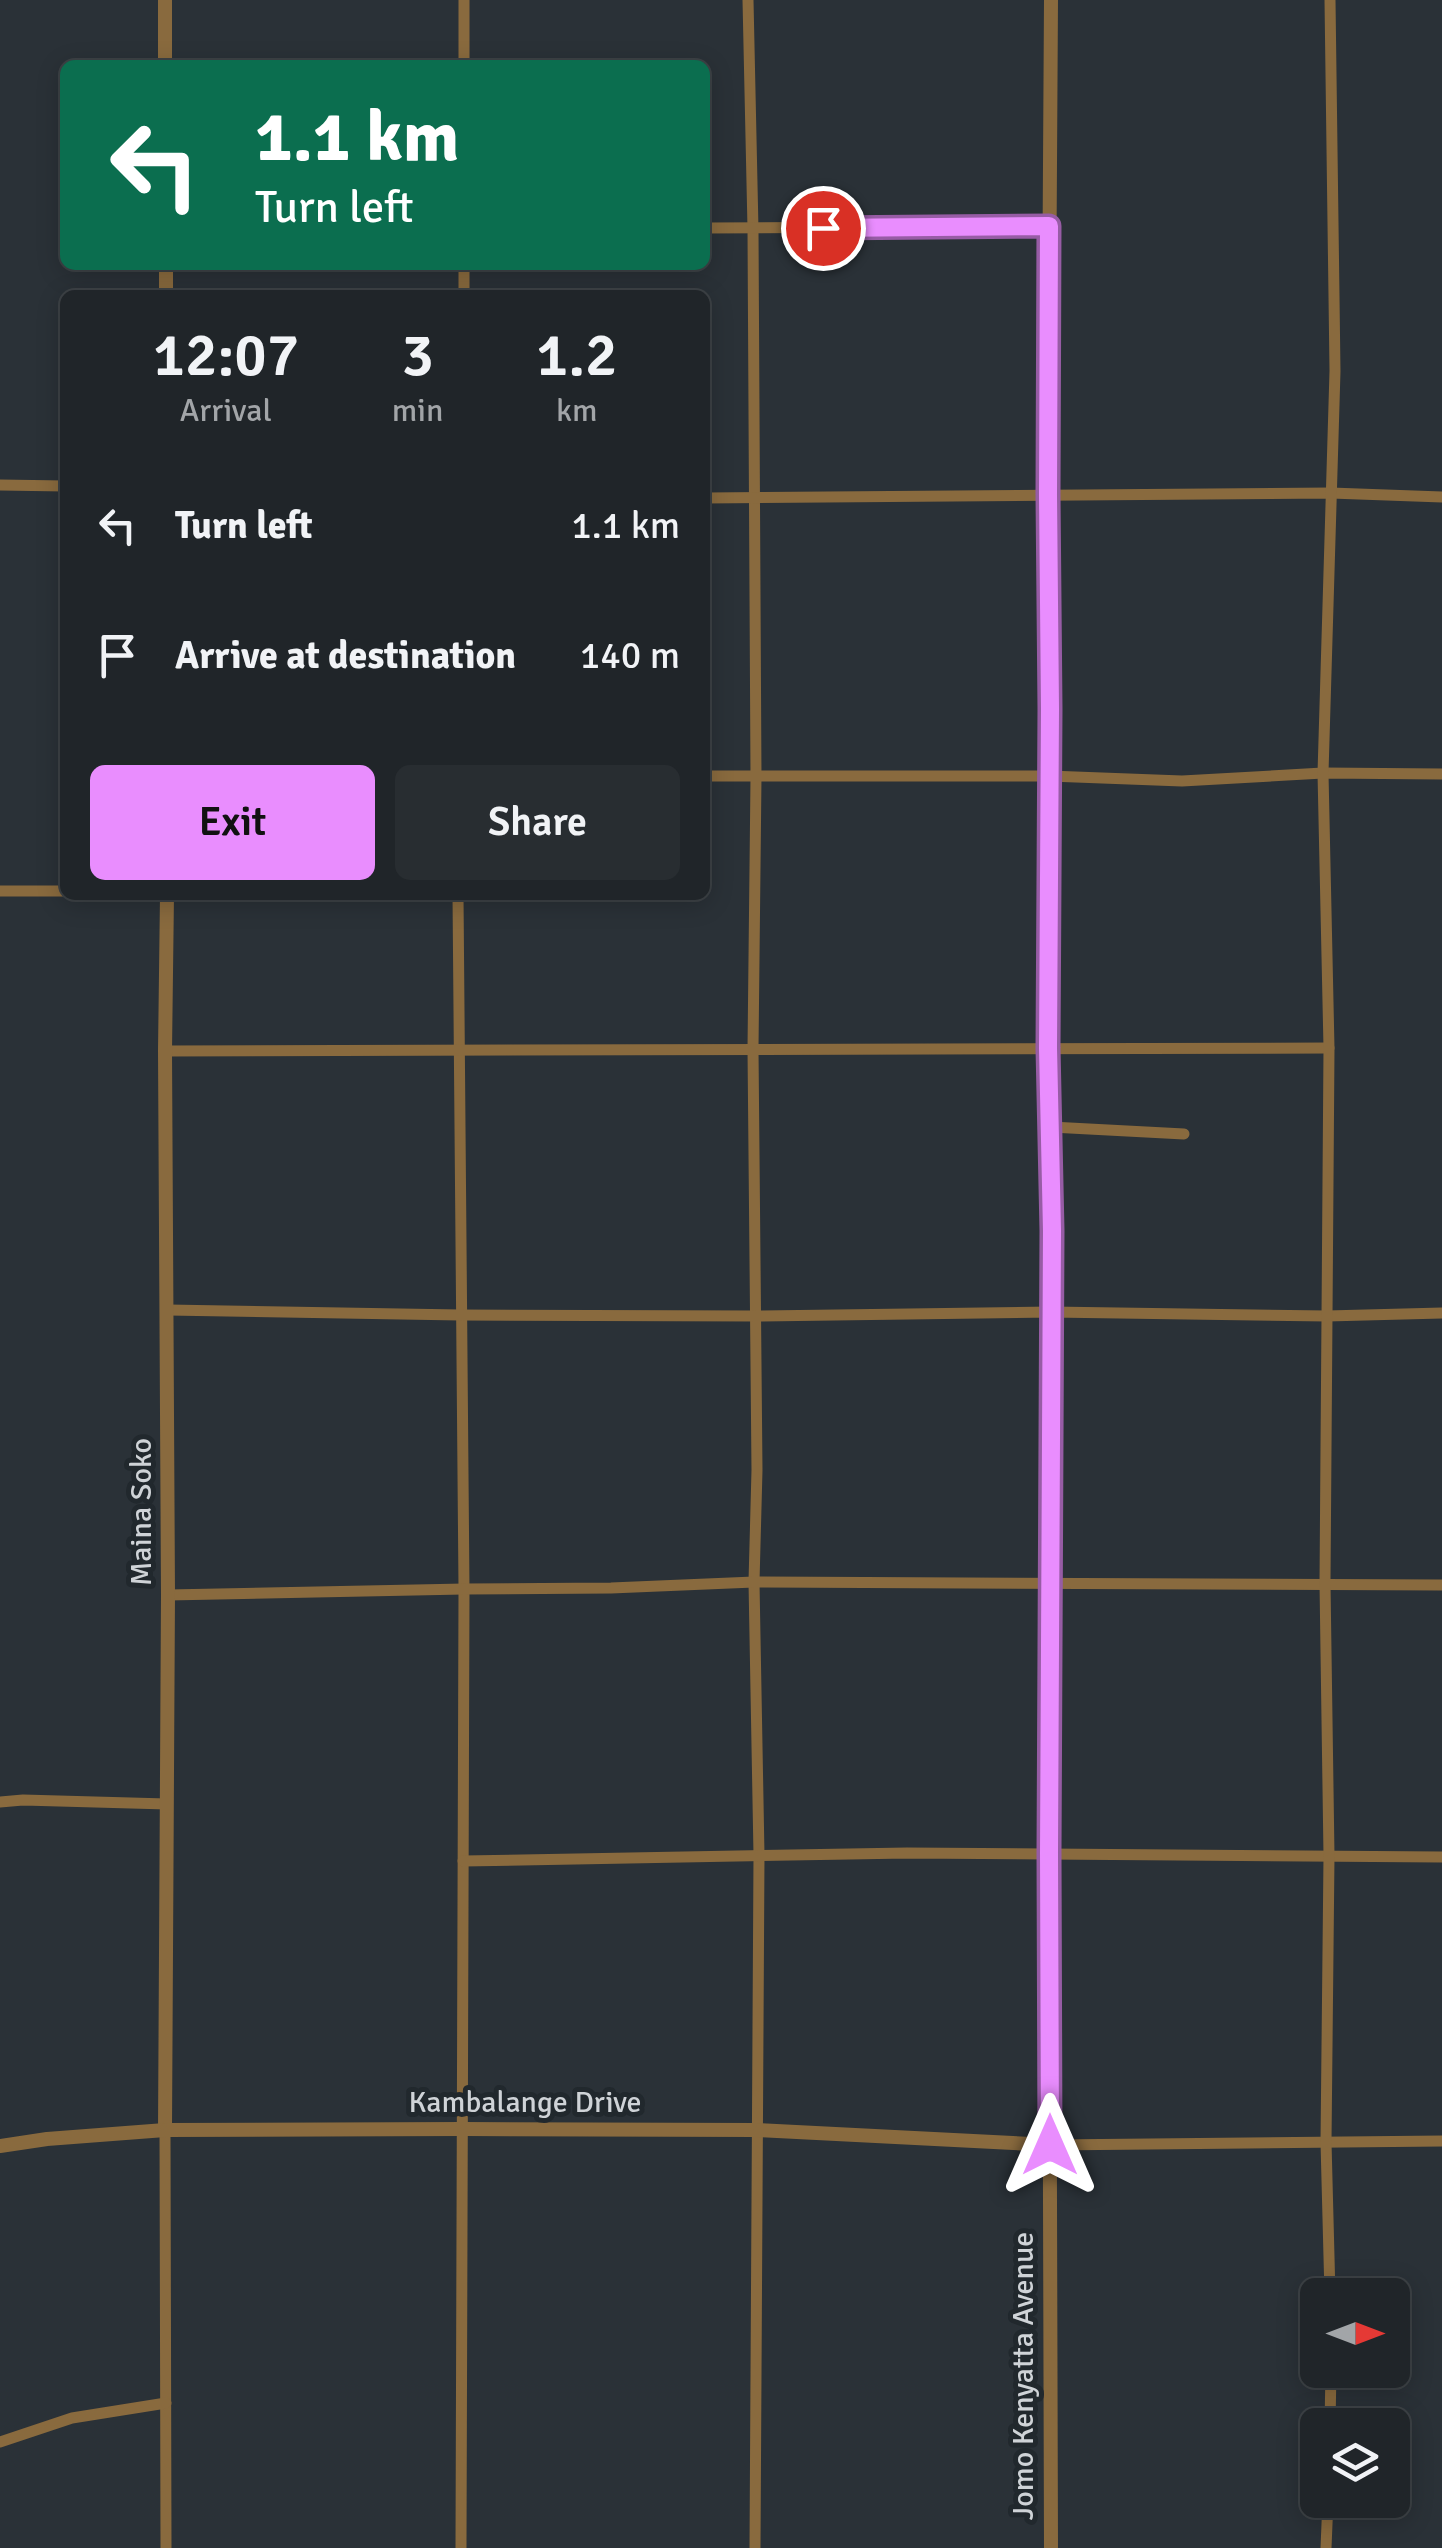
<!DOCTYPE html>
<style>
:root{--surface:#202529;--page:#282d31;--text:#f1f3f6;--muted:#a2a5a8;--line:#3d4246;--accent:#e98dfe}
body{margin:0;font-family:Signika,sans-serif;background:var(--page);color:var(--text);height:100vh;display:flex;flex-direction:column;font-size:38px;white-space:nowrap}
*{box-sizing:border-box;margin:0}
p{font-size:32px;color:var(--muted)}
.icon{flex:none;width:55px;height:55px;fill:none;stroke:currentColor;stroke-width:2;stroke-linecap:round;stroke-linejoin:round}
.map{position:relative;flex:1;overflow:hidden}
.details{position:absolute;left:60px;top:290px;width:650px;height:610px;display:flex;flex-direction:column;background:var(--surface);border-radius:15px;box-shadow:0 5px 25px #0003,0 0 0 2px var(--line)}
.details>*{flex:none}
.guide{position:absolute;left:60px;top:60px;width:650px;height:210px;border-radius:15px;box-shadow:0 5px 25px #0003,0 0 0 2px var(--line);background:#0b6e4f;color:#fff;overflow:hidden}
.needle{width:65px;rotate:90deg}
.buttons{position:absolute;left:1300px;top:2278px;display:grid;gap:20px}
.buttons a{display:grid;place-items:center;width:110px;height:110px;border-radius:15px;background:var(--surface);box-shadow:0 5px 25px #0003,0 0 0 2px var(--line);font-size:50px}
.pin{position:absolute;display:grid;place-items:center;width:85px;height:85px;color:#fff;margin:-42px;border:5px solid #fff;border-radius:50%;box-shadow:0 2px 10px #0007}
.me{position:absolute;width:110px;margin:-55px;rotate:0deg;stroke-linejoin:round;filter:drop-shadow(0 0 8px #0008)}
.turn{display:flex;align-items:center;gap:35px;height:210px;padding:0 30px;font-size:45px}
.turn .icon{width:130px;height:130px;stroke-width:2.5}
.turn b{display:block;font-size:70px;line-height:85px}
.eta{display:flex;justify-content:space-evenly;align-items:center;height:170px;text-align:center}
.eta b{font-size:60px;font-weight:600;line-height:70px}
.action{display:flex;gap:20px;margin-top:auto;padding:20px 30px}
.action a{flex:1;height:115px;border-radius:15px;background:var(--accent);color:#111;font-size:40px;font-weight:600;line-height:115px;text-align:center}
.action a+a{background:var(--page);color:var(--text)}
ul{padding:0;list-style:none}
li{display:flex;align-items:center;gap:30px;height:130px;padding:0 30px}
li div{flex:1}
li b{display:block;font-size:38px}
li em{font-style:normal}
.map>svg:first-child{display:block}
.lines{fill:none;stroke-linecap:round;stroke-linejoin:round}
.minor{stroke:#896a3e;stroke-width:11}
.tertiary{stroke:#896a3e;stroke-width:14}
.route-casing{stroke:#975ca5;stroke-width:25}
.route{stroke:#e98dfe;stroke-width:18}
.labels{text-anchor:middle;stroke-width:10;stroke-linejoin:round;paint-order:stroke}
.street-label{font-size:30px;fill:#cfd3d7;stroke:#21282d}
</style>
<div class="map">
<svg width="1442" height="2548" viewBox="0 0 1442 2548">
<rect width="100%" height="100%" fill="#2a3137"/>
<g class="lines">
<g class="minor">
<path d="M464 0V65"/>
<path d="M748 0 753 229 756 777 753 1049 757 1470 754 1582 759 1855 755 2548"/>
<path d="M705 228 1049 226"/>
<path d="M464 295V265"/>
<path d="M0 485 65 486"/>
<path d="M705 498 1331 493 1442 497"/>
<path d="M705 776H1049L1182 781 1323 773 1442 774"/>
<path d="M0 891H65"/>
<path d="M458 895 464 1589 461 2548"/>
<path d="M165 1051 1329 1048"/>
<path d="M1051 1127 1184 1134"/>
<path d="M168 1310 460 1315 756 1316 1051 1312 1327 1316 1442 1313"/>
<path d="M168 1595 464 1589 611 1588 754 1582 1442 1585"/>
<path d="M0 1802 23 1800 167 1804"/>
<path d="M463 1861 907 1853 1442 1857"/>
<path d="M165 2130 166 2548"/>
<path d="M1051 2145 1442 2141"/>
<path d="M1330 2295 1326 2142 1329 1856 1325 1583 1329 1048 1323 773 1335 371 1330 0"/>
<path d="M1330 2425 1331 2370"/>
<path d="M0 2442 72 2418 166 2403"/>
<path d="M1326 2548 1328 2500"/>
</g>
<g class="tertiary">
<path d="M165 65V0"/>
<path d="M166 295V265"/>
<path d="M165 2130 168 1595 165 1051 167 895"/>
<path d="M0 2146 47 2139 165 2130 464 2129 756 2130 1051 2145"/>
<path d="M1051 2548 1049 1853 1052 1231 1048 1049 1050 709 1048 495 1051 0"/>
</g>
</g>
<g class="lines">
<g class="route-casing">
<path id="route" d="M823 228 1049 226 1048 495 1050 709 1048 1048 1052 1231 1049 1853 1050 2145"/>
</g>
<use href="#route" class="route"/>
</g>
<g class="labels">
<g class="street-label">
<text transform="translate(141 1512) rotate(-90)" y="10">Maina Soko</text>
<text x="525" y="2112">Kambalange Drive</text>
<text transform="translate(1023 2376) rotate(-90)" y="10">Jomo Kenyatta Avenue</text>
</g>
</g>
</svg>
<div class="buttons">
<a><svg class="needle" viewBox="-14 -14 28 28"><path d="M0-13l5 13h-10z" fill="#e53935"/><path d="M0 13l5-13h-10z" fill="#a2a5a8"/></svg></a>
<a><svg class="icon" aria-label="layers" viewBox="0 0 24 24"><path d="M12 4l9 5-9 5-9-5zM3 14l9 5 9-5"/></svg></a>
</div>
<div class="pin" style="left:823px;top:228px;background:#d93025"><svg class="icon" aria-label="arrive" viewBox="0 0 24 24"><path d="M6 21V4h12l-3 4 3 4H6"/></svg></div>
<svg class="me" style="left:1050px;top:2145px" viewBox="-20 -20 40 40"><path d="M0-17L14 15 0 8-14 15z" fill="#e98dfe" stroke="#fff" stroke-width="4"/></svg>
<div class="guide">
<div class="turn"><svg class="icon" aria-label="left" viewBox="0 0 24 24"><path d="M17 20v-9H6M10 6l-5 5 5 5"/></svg><div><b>1.1 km</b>Turn left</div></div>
</div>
<section class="details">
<div class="eta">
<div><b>12:07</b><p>Arrival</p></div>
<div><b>3</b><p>min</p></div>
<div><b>1.2</b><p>km</p></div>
</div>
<ul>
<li><svg class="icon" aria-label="left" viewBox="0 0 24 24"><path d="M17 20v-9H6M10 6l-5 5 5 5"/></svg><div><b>Turn left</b></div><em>1.1 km</em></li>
<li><svg class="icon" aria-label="arrive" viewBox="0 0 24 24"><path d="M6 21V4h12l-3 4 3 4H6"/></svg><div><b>Arrive at destination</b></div><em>140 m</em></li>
</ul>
<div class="action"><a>Exit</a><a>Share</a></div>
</section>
</div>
